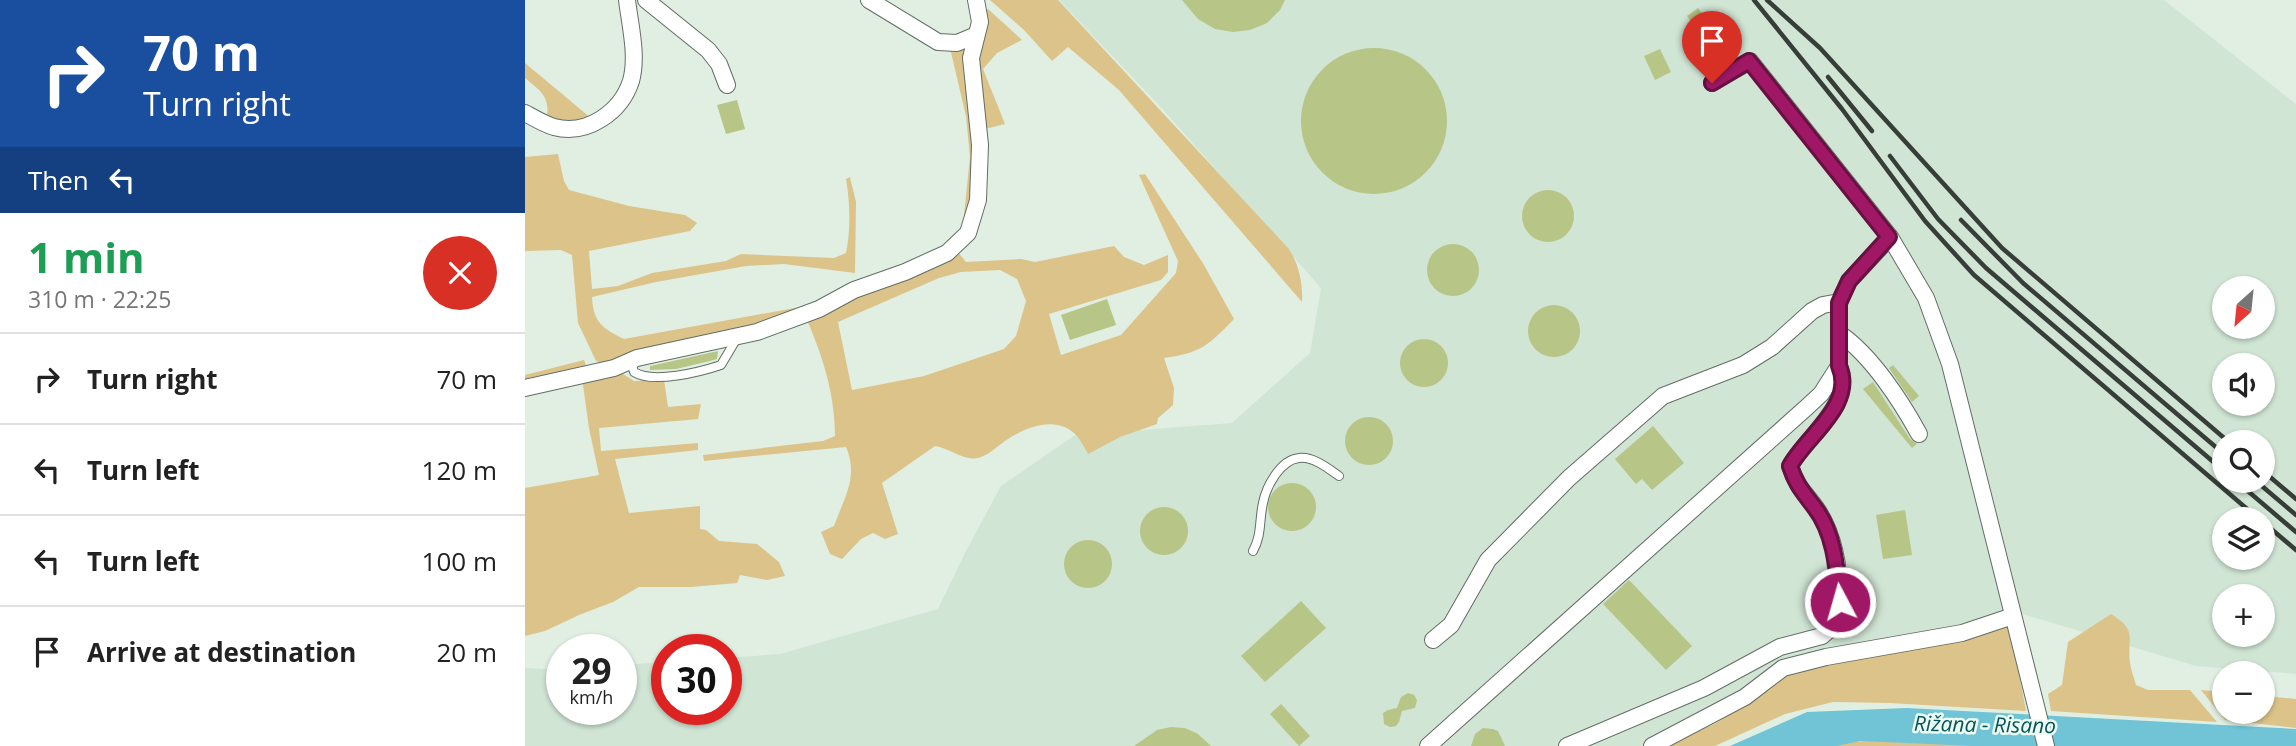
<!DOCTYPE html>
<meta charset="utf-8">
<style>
:root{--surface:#fff;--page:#f2f2f2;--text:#222;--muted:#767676;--line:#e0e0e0}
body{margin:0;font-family:"Open Sans",sans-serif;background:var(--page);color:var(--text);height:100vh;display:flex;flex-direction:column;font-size:26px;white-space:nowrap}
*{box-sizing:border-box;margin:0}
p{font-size:23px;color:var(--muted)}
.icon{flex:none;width:38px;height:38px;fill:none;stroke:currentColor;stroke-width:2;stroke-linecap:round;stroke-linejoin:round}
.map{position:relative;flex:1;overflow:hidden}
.sheet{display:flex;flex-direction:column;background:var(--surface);width:525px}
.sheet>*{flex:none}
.hud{background:#1a4fa0;color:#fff;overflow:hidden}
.needle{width:46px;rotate:207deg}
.fabs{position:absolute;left:1687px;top:276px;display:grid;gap:14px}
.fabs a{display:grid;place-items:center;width:63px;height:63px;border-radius:50%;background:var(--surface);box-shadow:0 2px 5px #0004;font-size:35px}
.speed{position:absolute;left:21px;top:634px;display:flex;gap:14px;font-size:35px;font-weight:700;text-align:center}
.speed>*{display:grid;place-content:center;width:91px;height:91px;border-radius:50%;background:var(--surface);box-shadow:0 2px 5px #0004;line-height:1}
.speed small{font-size:18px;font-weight:400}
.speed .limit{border:10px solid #d22;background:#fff;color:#111}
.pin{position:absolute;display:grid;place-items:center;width:60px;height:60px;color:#fff;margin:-72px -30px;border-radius:50% 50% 50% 0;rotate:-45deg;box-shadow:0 0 7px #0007}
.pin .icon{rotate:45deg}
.me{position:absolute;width:77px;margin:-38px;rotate:354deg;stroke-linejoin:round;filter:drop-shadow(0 0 5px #0008)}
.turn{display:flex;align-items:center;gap:24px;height:147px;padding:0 28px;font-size:32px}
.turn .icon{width:91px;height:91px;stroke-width:2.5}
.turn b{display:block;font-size:49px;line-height:60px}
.then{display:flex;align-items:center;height:66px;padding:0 28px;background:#0003;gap:14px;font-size:26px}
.round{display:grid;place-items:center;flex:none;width:74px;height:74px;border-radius:37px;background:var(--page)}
.overview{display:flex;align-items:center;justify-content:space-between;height:119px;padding:0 28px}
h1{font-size:42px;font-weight:700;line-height:52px;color:#1e9e55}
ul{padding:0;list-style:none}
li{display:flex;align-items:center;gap:21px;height:91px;padding:0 28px;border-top:2px solid var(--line)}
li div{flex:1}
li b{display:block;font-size:26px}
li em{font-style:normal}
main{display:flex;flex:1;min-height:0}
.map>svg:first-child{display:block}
.built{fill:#d0e5d4;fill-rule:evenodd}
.green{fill:#dcc389;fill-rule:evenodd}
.water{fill:#70c4d6}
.building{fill:#b7c586}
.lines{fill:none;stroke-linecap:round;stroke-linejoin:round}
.service-casing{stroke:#626e64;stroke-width:10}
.minor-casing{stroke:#626e64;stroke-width:18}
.service{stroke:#fff;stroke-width:8}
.minor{stroke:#fff;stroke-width:16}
.rail{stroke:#373e38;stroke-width:4.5}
.route-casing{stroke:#681042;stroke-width:18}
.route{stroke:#a01865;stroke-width:12}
.labels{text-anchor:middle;stroke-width:5;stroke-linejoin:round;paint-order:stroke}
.water-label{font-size:21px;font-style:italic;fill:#075461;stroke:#edfcf0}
</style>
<main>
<section class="sheet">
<div class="hud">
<div class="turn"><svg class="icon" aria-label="right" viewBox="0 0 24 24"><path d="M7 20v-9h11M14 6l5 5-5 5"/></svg><div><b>70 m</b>Turn right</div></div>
<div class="then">Then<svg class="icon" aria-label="left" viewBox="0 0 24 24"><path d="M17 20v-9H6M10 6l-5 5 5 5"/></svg></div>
</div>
<div class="overview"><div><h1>1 min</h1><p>310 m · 22:25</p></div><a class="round" style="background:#d93025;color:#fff"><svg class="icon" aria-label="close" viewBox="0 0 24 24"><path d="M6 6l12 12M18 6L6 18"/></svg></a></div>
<ul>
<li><svg class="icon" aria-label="right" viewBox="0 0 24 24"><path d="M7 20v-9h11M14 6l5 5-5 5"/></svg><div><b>Turn right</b></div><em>70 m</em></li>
<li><svg class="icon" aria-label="left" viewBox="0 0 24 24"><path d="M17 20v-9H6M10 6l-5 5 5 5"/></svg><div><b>Turn left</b></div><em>120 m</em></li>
<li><svg class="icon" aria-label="left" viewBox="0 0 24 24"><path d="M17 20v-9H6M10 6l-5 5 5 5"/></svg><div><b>Turn left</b></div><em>100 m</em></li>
<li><svg class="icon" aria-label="arrive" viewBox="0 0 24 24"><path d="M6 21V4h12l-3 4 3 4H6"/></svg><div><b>Arrive at destination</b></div><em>20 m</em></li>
</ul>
</section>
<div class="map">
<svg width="1771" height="746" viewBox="0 0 1771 746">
<rect width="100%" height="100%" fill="#e0efe2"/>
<path class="built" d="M534 0H1639L1771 104V674L1671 666 1491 612 1258 664 1137 738 1115 746H0V668L37 670V709H96V665L142 662V709H201V658L255 654 413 609 440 553 476 486 550 435 707 423 785 353 796 288 633 104ZM1699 289H1738V327H1699ZM1699 366H1738V404H1699ZM1699 443H1738V481H1699ZM1699 520H1738V558H1699ZM1699 597H1738V635H1699Z"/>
<g class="green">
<path d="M465 0H533L763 248C774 263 778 284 777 302L594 90 543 47 527 61 499 30Z"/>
<path d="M463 9 497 40 472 53 458 69 480 124 460 129 450 65 460 12Z"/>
<path d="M443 43 452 160 442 224 439 215 445 157 441 116 425 48Z"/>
<path d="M0 63 67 119 46 125 22 118C25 95 15 91 0 78Z"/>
<path d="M33 154 39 181 44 190 104 206 160 215 172 223 165 231 64 251 67 289 93 286 127 273 201 261 216 254 309 258 321 253C326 229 325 203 321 179L325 177 331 202 330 273 259 264 221 266 131 282 67 297C68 322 78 329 99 339L270 308 279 311 250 322 81 364 71 361 53 323 47 255 36 250 0 251V157Z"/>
<path d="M620 174 679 265 709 319C684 345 676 353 639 358L649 388 648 405 633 418 632 424 595 437 563 454C560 448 556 441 552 436 533 415 503 426 483 439 475 444 465 454 456 457 441 463 425 448 410 446L357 483 373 534 360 539 348 533 336 539 317 559 305 554 296 532 309 526C319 498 334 477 321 447L179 461 178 455 298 441 310 436C310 395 298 357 282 320L432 251 441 262 496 259 510 262 589 246 599 257 619 265 643 255V272L636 280 524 314 536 355 596 335 651 273 653 261 614 175ZM475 270 492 279 501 301 491 336 479 349 399 376 327 390 313 322 414 278 436 272Z"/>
<path d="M59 360 62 368 0 383V375Z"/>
<path d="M98 374 109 381 139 380 143 407 176 404 173 419 74 428 76 451 173 443V450L90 459 104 513 175 506V529L181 530 194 541 232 544 254 562 260 576 242 580 215 575 212 583 166 587H114L88 602 54 615 20 631 0 636V488L74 475 64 428 57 378Z"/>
<path d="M1586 614C1613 631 1602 637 1605 663 1606 670 1609 678 1611 685L1623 690H1665L1692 722 1526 711 1523 694 1537 685 1543 642Z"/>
<path d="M1481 623 1487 635 1501 711 1365 703 1308 702 1260 714 1190 746H1140L1189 724 1226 702 1259 673 1352 653 1411 646 1435 640Z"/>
<path d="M1676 690 1699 692V712H1738V696L1771 699V728L1700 720Z"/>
<path d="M1375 737 1490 746H1294Z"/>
</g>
<path class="water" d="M1382 708 1771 729V746H1449L1336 741 1311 746H1205L1282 712Z"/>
<g class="building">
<path d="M657 0H760L755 10 742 23 725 30 708 32 690 29 673 19Z"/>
<path d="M1173 8 1187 26 1169 40 1161 29 1168 24 1162 16Z"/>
<circle cx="849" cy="121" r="73"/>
<path d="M1135 49 1146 72 1130 80 1119 56Z"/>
<path d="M212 100 220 129 201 134 192 105Z"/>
<circle cx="1023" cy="216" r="26"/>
<circle cx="928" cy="270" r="26"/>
<path d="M582 299 591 325 545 340 536 315Z"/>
<circle cx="1029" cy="331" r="26"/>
<circle cx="899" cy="363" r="24"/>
<path d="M193 351 192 359 185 361 151 369 125 370V366Z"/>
<path d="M1368 365 1394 396 1387 402 1364 368Z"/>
<path d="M1348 382 1385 439 1392 444 1387 448 1338 389Z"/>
<circle cx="844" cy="441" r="24"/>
<path d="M1128 426 1159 463 1127 490 1117 479 1111 484 1090 459Z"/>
<circle cx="767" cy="507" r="24"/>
<circle cx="639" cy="531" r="24"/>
<path d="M1380 510 1387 555 1358 559 1351 515Z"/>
<circle cx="563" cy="564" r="24"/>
<path d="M1104 580 1167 646 1141 670 1078 604Z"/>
<path d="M776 601 801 628 740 682 716 656Z"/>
<path d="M883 693 889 695 892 700 890 708 877 711 874 722 871 726 865 727 859 724 858 713 863 710 872 708 876 697Z"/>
<path d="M756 704 785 736 774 746 745 714Z"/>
<path d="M646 727 660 728 673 734 686 746H609L632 730Z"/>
<path d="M958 728 968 729 973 731 980 746H946L950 734Z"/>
</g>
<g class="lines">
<g class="service-casing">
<g id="service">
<path d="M106 361 109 372C128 384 175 372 196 365L212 338"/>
<path d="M728 551C737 535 734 520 738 503 741 487 755 460 774 458 788 456 804 469 814 476"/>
</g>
</g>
<g class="minor-casing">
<g id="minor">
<path d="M121 0 183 50 194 64 202 85"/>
<path d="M344 0 413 42 432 43 451 35"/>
<path d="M1187 83 1225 61 1365 237 1401 298 1425 364 1521 746"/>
<path d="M0 113C9 118 19 124 29 127 62 136 96 112 106 81 113 56 105 25 102 0"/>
<path d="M1315 334C1346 355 1376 401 1394 434"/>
<path d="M0 388 89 368 112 358 232 332 294 309 329 290 380 272 422 253 443 233 453 200 455 145 446 58 455 22 451 0"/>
<path d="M908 640 926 625 963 560 1044 478 1138 396 1218 365 1247 347 1287 311 1298 305 1314 302"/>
<path d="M903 746 1282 407 1296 394 1314 366"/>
<path d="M1042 746 1179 688 1255 647 1297 636 1314 621C1316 585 1313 539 1291 508 1278 490 1273 489 1265 466 1281 437 1330 404 1314 366V302L1324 281 1365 237"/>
<path d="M1127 746 1220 697 1258 668 1301 657 1437 633 1488 616"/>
</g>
</g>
<use href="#service" class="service"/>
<use href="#minor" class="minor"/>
<g class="rail">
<path d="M1229 0 1317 109 1400 221 1449 275 1735 520"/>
<path d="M1242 0 1295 48 1477 248 1705 443"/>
<path d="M1303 77 1347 131"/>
<path d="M1365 156 1413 219 1461 268 1699 471"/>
<path d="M1436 220 1498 283 1699 454"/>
<path d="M1738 471 1771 499"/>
<path d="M1711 481 1771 532"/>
<path d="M1731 481 1771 515"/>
<path d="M1738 522 1771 550"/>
</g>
</g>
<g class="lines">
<g class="route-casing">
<path id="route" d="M1187 83 1224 61 1364 237 1324 281 1314 303V366C1331 405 1281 436 1265 466 1271 485 1278 492 1290 508 1310 534 1312 571 1315 602"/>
</g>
<use href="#route" class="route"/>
</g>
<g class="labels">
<g class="water-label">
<text transform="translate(1460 725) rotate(1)" y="7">Rižana - Risano</text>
</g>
</g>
</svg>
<div class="fabs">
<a><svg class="needle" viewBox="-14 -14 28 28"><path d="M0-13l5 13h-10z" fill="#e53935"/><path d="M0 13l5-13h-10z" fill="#767676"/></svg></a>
<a><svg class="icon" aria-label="sound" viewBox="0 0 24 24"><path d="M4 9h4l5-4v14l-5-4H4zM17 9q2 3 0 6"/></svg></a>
<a><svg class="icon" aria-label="search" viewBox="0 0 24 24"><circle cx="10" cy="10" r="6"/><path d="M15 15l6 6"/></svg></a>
<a><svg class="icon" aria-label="layers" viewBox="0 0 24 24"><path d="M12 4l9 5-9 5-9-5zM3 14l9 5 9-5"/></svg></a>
<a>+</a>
<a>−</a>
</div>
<div class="speed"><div>29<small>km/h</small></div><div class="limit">30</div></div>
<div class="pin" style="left:1187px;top:83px;background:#d93025"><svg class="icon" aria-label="arrive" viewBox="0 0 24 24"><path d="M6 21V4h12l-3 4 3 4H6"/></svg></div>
<svg class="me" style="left:1315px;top:602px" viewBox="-20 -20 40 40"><circle r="17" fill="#a01865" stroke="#fff" stroke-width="3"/><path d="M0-11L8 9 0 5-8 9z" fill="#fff"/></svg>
</div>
</main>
